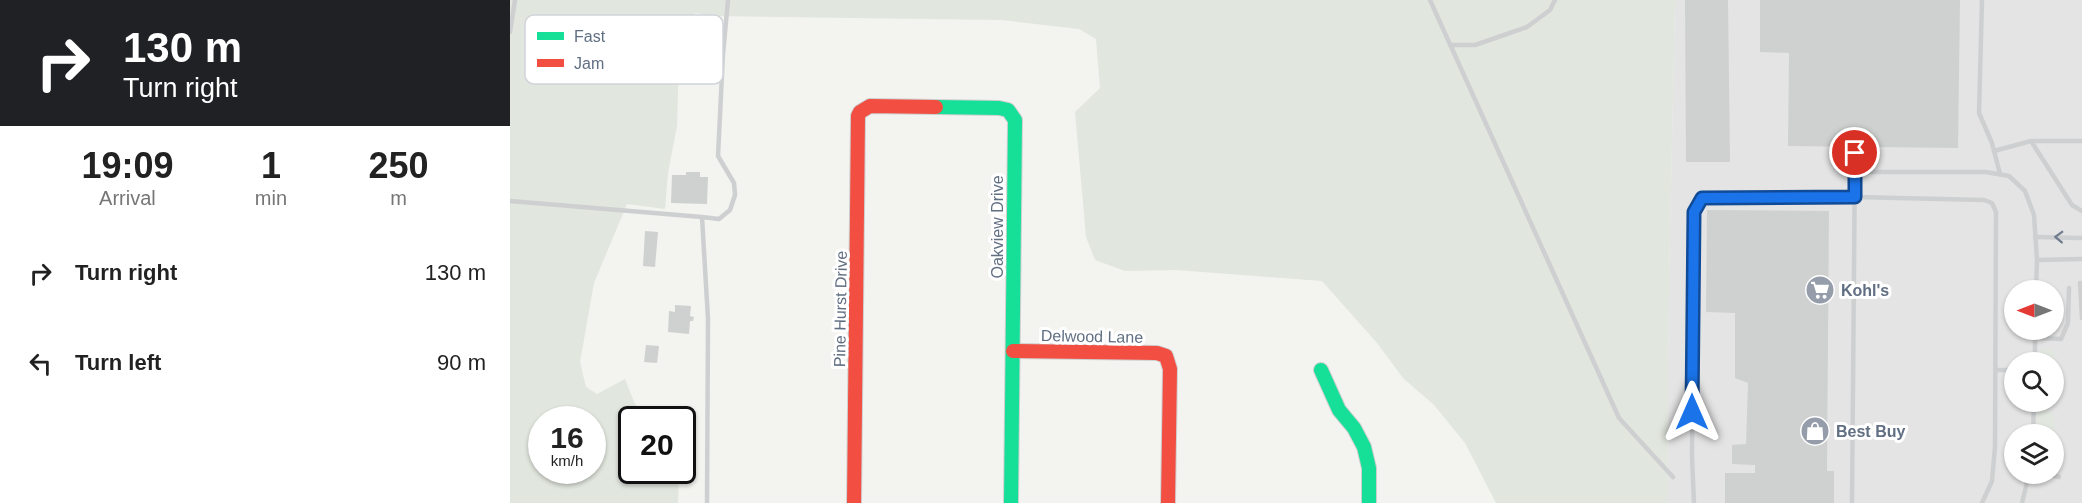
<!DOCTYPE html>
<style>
:root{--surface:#fff;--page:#f2f2f2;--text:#222;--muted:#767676}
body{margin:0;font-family:Helvetica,sans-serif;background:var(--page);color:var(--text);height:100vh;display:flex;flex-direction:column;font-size:22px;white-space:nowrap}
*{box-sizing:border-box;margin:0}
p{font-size:20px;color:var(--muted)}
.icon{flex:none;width:33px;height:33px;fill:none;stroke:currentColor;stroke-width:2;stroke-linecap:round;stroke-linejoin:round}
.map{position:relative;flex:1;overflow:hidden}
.side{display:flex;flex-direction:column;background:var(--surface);width:510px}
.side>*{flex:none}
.guide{background:#202124;color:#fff;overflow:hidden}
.needle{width:39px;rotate:270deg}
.buttons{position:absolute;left:1494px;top:280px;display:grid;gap:12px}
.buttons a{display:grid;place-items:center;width:60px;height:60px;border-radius:50%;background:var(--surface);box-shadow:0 2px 4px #0004;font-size:30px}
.speed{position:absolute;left:18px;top:406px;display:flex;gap:12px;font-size:30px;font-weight:700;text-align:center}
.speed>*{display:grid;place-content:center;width:78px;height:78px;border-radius:50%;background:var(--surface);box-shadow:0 2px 4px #0004;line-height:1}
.speed small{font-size:15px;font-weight:400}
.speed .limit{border:3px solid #111;border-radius:9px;background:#fff;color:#111}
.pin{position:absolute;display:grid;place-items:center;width:51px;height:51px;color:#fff;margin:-26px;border:3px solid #fff;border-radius:50%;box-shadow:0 2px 6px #0007}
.me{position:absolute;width:66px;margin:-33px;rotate:0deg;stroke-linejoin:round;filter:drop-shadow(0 0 4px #0008)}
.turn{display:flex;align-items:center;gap:21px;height:126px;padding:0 24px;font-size:27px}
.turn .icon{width:78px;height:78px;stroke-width:2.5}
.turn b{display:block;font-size:42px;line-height:51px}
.eta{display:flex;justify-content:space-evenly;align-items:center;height:102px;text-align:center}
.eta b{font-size:36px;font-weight:600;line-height:42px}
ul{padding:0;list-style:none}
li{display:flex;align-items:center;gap:18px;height:90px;padding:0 24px}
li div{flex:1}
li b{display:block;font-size:22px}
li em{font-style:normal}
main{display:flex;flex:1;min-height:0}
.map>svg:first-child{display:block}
.built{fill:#e3e4e3;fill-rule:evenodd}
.green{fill:#e1e6de;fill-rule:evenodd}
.building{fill:#cfd0d0}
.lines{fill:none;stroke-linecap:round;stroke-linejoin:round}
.fast-casing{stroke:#ced0d0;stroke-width:16}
.jam-casing{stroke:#ced0d0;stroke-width:16}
.lane{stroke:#cecfd0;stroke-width:4.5}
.fast{stroke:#16e098;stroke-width:14}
.jam{stroke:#f24e42;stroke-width:14}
.oneway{stroke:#717d8f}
.route-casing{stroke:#114b97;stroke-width:15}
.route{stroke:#1a73e8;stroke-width:10}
.labels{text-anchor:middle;stroke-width:6;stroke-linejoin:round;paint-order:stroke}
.street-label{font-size:16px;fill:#616f83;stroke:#fff}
.poi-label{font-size:16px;font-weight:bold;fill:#616f83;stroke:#fff;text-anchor:start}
.key{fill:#fff;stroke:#d0d4da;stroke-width:1.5}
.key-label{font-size:16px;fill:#616f83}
</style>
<main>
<section class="side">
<div class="guide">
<div class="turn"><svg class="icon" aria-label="right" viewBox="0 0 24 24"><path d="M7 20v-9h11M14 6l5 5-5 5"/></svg><div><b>130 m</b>Turn right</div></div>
</div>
<div class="eta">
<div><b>19:09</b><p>Arrival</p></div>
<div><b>1</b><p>min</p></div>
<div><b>250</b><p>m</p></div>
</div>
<ul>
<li><svg class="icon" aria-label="right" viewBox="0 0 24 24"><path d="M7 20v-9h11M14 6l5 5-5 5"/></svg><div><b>Turn right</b></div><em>130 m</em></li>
<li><svg class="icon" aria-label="left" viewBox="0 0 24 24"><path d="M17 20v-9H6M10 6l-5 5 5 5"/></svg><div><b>Turn left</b></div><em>90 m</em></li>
</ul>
</section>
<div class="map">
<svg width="1572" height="503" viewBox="0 0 1572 503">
<rect width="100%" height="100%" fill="#f3f3f0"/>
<path class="built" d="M1165 0H1572V503H1157L1159 281ZM1504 291H1544V330H1504ZM1504 363H1544V402H1504ZM1504 435H1544V474H1504Z"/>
<g class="green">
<path d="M0 0H1165L1159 281 1157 503H986L955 443 924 405 893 378 867 343 812 281 666 270 615 271 585 260 576 237 565 112 590 88 586 39 569 29 492 20 206 16 185 13 182 50 178 60 169 61 167 126 158 173 155 209 117 204 84 283 70 362 76 387 87 394 115 379 125 404 139 420H122V471H169L168 503H0ZM32 420H82V471H32Z"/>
<path d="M1538 348 1545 353 1544 396V363H1528L1529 351Z"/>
<path d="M1528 402H1540L1536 407 1545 418 1544 457V435H1527Z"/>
</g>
<g class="building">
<path d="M1175 0H1218L1220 162H1176Z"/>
<path d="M1250 0H1450L1448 148 1278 146 1279 53 1250 52Z"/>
<path d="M176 172H190V177H198L197 204 161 203 162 175H176Z"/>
<path d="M1197 210 1319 211 1317 471H1324V503H1215V473H1245V465L1222 464V445L1236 444 1238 383 1225 378V313L1196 312Z"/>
<path d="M135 231 148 232 145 267 133 266Z"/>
<path d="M165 305 181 306 180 316 184 317 183 321H180L179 334 158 332 159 311 165 312Z"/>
<path d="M136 345 149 346 147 363 134 362Z"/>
</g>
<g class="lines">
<g class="fast-casing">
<g id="fast">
<path d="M426 107 489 108 498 110 505 120 501 503"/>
<path d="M811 370 829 410 844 428 854 447 859 468V503"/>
</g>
</g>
<g class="jam-casing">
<g id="jam">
<path d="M503 351 647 353 656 356 660 369 658 503"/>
<path d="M344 503 348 116 350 112 360 106 426 107"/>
</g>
</g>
<g class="lane">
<path d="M920 0 1109 418 1163 477"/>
<path d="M1472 0 1469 113 1482 143 1490 174"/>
<path d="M0 32 5 0"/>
<path d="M940 45H965L1017 27 1040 10 1045 0"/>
<path d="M1521 141 1562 205 1572 211"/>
<path d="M1484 151 1521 141H1572"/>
<path d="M1346 172H1476L1499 176 1515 191 1524 215 1527 260 1526 291"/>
<path d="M0 201 192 217"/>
<path d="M1525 237 1572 238"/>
<path d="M1527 260 1572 259"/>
<path d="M1570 283 1572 318"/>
<path d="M1525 338 1551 339 1558 323 1559 288"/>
<path d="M1525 363V330"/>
<path d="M1486 370H1504"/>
<path d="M1523 435 1524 402"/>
<path d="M1537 474 1549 477"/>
<path d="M197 503 198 319 192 217 209 219 220 210 225 195 224 183 208 156 213 54 218 0"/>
<path d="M1184 503 1182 457 1184 211 1192 198 1345 197 1474 200 1482 203 1486 212 1485 447 1482 481 1472 503"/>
<path d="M1342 503 1345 153"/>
<path d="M1512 503 1519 474"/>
</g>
<use href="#fast" class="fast"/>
<use href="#jam" class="jam"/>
</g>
<defs><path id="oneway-chevron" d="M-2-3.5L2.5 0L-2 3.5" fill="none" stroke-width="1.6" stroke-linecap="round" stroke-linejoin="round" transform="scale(1.5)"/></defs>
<use class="oneway" href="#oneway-chevron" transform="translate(1549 237) rotate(-178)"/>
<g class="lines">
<g class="route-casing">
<path id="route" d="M1182 412 1184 212 1192 198 1345 197V153"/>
</g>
<use href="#route" class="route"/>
</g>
<defs>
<g id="supermarket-disc" transform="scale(1.5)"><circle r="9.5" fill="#949da9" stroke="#fff"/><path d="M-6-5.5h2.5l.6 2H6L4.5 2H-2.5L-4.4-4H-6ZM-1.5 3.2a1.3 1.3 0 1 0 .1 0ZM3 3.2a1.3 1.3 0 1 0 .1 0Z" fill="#fff"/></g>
<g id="shop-disc" transform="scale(1.5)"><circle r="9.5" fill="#949da9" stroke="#fff"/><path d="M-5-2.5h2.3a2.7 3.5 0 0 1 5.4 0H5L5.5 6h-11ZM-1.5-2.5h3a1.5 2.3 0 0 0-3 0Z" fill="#fff"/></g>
</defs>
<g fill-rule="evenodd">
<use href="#supermarket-disc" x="1310" y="290"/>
<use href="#shop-disc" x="1305" y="431"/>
</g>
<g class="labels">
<g class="street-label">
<text transform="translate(487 227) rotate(-90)" y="6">Oakview Drive</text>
<text transform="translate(330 309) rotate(-89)" y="6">Pine Hurst Drive</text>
<text transform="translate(582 336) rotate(1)" y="6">Delwood Lane</text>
</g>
<g class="poi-label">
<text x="1331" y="296">Kohl's</text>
<text x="1326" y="437">Best Buy</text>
</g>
</g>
<rect x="15" y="15" width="198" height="69" rx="9" class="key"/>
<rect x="27" y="32" width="27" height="8" fill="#16e098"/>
<rect x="27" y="59" width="27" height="8" fill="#f24e42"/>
<g class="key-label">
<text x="64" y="42">Fast</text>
<text x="64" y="69">Jam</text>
</g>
</svg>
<div class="buttons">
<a><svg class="needle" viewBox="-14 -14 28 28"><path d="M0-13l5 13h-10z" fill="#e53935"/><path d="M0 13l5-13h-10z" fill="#767676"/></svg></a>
<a><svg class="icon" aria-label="search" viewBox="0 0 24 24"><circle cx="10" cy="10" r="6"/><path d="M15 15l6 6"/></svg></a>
<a><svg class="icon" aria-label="layers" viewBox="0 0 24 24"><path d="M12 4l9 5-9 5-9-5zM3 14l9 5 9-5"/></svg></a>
</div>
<div class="speed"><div>16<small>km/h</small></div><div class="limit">20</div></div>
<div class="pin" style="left:1345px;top:153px;background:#d93025"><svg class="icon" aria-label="arrive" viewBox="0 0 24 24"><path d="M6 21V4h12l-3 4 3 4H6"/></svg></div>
<svg class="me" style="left:1182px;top:412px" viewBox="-20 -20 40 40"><path d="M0-17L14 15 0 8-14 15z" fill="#1a73e8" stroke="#fff" stroke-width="4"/></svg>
</div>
</main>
